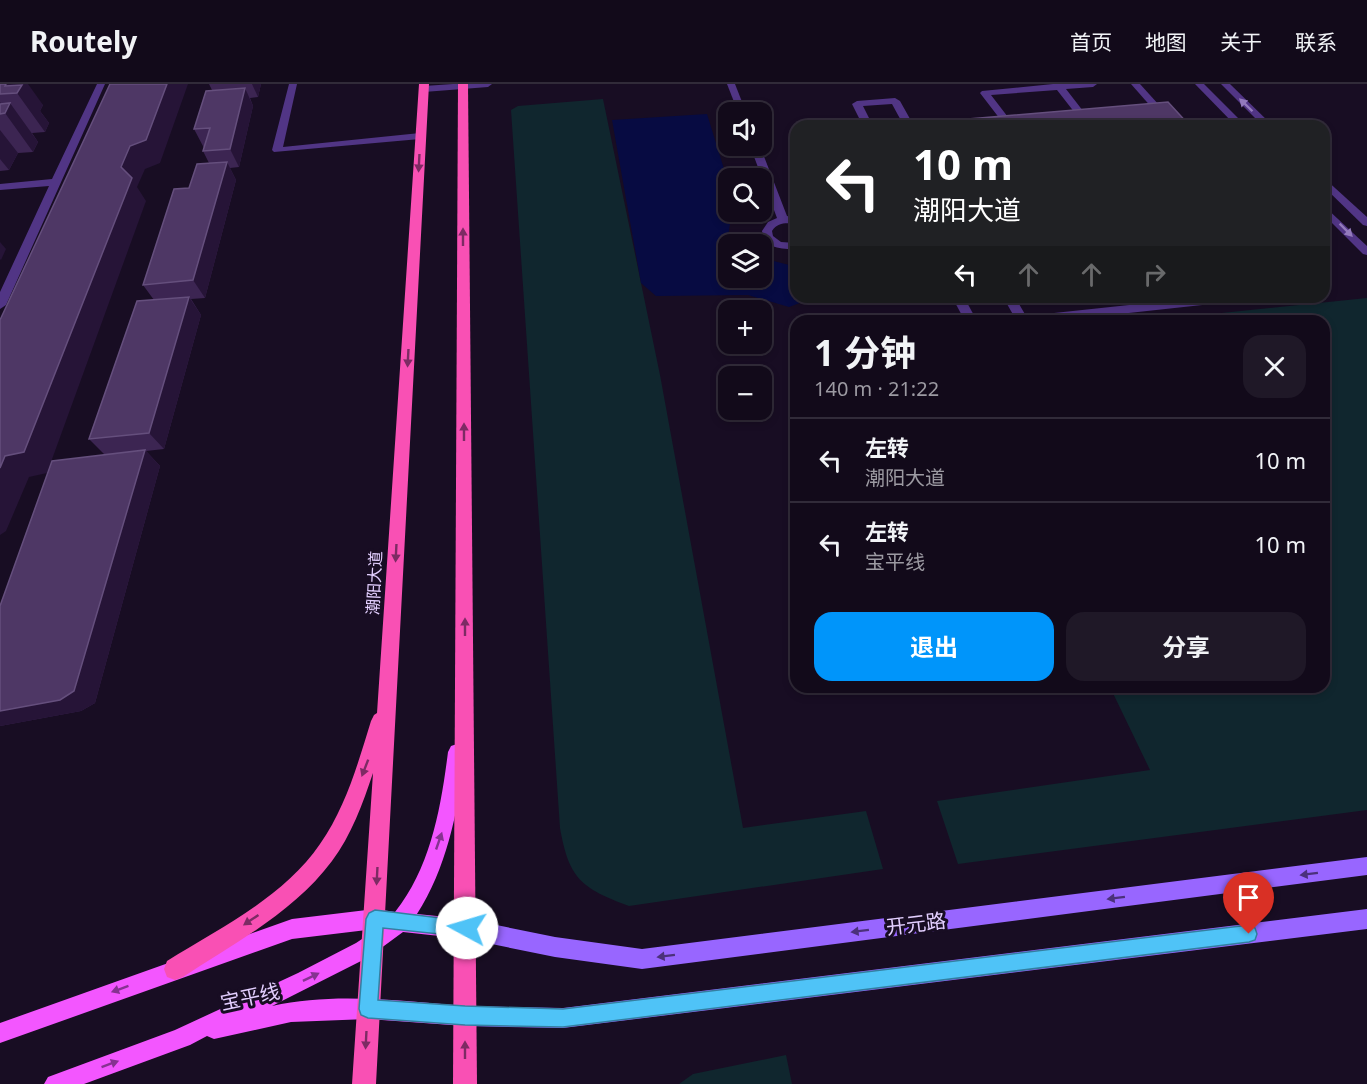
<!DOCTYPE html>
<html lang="zh">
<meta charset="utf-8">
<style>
:root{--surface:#120a1a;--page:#1f1827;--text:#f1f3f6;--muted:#9c9aa2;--line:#312b39;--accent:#0095fa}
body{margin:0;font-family:"Noto Sans","Noto Sans SC",sans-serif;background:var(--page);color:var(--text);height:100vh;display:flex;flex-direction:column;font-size:22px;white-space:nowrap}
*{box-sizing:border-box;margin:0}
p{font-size:20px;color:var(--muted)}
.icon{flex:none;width:33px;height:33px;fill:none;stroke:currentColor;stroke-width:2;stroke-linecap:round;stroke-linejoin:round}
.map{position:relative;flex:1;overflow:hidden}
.sheet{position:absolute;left:790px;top:231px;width:540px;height:378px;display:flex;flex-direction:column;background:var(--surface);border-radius:18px;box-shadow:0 3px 9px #0003,0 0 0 2px var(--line)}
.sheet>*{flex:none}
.hud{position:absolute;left:790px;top:36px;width:540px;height:183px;border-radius:18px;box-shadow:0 3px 9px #0003,0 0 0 2px var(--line);background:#202124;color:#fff;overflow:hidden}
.buttons{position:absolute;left:718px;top:18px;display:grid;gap:12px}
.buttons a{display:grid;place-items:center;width:54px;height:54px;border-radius:12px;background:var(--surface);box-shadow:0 3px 9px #0003,0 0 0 2px var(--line);font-size:30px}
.pin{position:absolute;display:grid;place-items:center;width:51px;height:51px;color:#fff;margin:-62px -26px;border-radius:50% 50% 50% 0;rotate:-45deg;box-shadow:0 0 6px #0007}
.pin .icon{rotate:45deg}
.me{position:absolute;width:66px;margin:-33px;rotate:276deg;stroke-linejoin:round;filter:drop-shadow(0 0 4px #0008)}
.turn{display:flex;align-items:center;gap:21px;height:126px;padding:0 24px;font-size:27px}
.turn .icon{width:78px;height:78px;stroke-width:2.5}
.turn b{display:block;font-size:42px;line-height:51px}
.lanes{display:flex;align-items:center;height:57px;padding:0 24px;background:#0003;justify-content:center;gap:30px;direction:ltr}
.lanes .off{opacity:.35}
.round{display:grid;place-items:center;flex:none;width:63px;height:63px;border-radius:18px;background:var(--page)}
.overview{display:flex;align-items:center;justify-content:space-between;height:102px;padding:0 24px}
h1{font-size:36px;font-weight:700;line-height:45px}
.primary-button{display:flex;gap:12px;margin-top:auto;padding:12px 24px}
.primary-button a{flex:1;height:69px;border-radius:18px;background:var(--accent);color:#fff;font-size:24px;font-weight:700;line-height:69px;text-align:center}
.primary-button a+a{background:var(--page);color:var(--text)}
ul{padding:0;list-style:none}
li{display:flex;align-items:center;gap:18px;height:84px;padding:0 24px;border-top:2px solid var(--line)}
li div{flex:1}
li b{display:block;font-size:22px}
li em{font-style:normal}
header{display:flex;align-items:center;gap:36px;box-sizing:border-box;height:84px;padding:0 30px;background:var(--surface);border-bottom:2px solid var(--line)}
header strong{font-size:28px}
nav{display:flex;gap:33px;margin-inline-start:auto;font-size:21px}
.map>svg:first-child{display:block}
.green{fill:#10262e}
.water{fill:#070b42}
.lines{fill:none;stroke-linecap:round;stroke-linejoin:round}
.service{fill:#513585;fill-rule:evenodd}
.minor{fill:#513585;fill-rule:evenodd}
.tertiary{fill:#513585;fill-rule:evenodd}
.secondary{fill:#9866ff;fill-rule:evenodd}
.primary{fill:#f356ff;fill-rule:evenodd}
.trunk{fill:#f950b4;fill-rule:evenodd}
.wall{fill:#3c2552}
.shaded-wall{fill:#261437}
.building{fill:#4e3765;stroke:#654f7d;stroke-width:1.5}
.oneway{fill:#937abc}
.oneway2{fill:#7d2b64}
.oneway3{fill:#863291}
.oneway4{fill:#4b317b}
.route{fill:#4fc3f7;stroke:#337fa1;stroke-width:1.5}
.labels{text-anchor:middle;stroke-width:6;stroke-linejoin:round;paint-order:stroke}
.street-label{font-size:16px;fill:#e3cfff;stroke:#180d23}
.near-street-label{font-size:20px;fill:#e3cfff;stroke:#180d23}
</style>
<header>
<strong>Routely</strong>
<nav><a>首页</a><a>地图</a><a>关于</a><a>联系</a></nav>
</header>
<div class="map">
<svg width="1367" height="1000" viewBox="0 0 1367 1000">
<rect width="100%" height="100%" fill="#180d23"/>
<g class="green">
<path d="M603 15 660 291 743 744 866 727 883 785 629 822C581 804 569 795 560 744L511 26 518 22Z"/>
<path d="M1367 214V726L958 780 937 717 1150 686 1110 603H1324V237H1145Z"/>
<path d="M786 971 792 1000H679L693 990Z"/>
</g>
<path class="water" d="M707 30 729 101V128H732L728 152 735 160H729V194H762V174L793 182 796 192V213H804L805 217 789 223 748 211 656 212 641 199 612 36Z"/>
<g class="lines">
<g class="service">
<path d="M727 0H735L746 28H738Z"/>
<path d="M1053 0H1097L1093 3 1066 5 1090 36 1088 38H1082L1057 6 991 11 1011 37 1009 39 948 42 953 39 1000 35 980 9 982 7Z"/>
<path d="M1131 0H1140L1178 42H1168Z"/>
<path d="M895 14 900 17 914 42H904L892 20 863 22 873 42H863L852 20 857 17Z"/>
<path d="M750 62H760L787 132 796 134V140C787 139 778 138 772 147L773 152 781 158 796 159V165C782 165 764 165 762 147L768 138 777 134Z"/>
<path d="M952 213H964L977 237H965Z"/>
<path d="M1003 213H1015L1026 232 1204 213H1245L1239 217 1055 237H1013L1015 234Z"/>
</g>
<g class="minor">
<path d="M97 0H105L6 221 0 225V208L49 102 0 106V100L52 95Z"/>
<path d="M289 0H297L283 63 420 49 425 52 420 55 274 68 272 66Z"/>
</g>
<g class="tertiary">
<path d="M453 0H492L488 3 424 8 419 5 424 2Z"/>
<path d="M1195 0H1204L1246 42H1236Z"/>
<path d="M1221 0H1230L1273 42H1263Z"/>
<path d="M1324 94 1367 133V142L1363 141 1324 103Z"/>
<path d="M1324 122 1367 162V171L1363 170 1324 131Z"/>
</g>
<g class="secondary">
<path d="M1367 773V791L642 885 555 873 467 855 460 852 457 845 460 838 467 835 555 853 642 865Z"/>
<path d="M1367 825V845L563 944 465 942 458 939 455 932 458 925 465 922 563 924Z"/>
</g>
<path class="primary" d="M457 660 463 662 466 668C458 724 448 782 417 830L467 835 474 838 477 845 474 852 467 855 403 848 369 873 272 922C334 908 401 917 465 922L472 925 475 932 472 939 465 942 368 935 291 938 214 955 207 952 190 961 84 1000H44L48 993 175 946 298 889 356 859 377 845H375L292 855 0 959V939L292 835 375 825 395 828C431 783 441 723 448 668L451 662Z"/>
<g class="trunk">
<path d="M419 0H429L376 1000H352L373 689C363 719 351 752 332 777 294 828 235 859 183 893L175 896 167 893 164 885 167 877C220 844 284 813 320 760 346 723 358 679 371 637L374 631 377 629Z"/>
<path d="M458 0H468L477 1000H453Z"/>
</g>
</g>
<g class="wall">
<path d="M0 0 43 21 40 27 49 39 45 48 32 49 38 58 33 68 18 69 9 86 0 87Z"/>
<path d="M209 0H261L258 13 250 14 253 22 239 83 230 84 236 96 205 214 191 215 201 231 164 365 146 367 160 382 95 619 81 627 0 642V522L105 371 89 355 154 216 143 201 189 104 209 79 203 67 204 64 194 45 212 6Z"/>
<path d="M969 35 1190 42H967Z"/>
</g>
<g class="shaded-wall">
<path d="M6 0H28L43 21 40 27 49 39 45 48 17 9 5 2Z"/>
<path d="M167 0H188L160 79 145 85 137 103 146 117 47 389 29 393 6 447 0 451V384L130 62Z"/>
<path d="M252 0H261L258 13Z"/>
<path d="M245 4 253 22 239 83 230 65Z"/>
<path d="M0 18 6 26 10 19 38 58 33 68 5 29 0 30Z"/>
<path d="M0 46 18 69 9 86 0 75Z"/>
<path d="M227 78 236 96 205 214 193 196Z"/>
<path d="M0 158 6 165 1 176 0 175Z"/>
<path d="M189 213 201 231 164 365 149 349Z"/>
<path d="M145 366 160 382 95 619 81 627 0 642V627Z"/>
</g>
<g class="building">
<path d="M0 0H6L5 2 22 1 17 9 0 10Z"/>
<path d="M110 0H167L146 56 130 62 121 83 132 94 24 368 5 372 0 384V236Z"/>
<path d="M245 4 230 65 203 67 210 44 194 45 206 7Z"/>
<path d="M1168 18 1190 42H974L969 35Z"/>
<path d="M10 19 5 29 0 30V20Z"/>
<path d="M227 78 193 196 143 201 174 105 189 104 197 80Z"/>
<path d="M189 213 149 349 89 355 137 217Z"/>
<path d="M145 366 74 607 60 616 0 627V522L52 377Z"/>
</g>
<defs><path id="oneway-solid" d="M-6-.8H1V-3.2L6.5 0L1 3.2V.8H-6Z" transform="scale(1.5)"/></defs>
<g class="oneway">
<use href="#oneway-solid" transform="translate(1246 21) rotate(-136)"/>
<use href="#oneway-solid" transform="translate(1346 146) rotate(45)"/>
</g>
<g class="oneway2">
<use href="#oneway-solid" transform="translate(419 79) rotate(93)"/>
<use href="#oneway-solid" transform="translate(463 153) rotate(-90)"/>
<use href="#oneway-solid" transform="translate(408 274) rotate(93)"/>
<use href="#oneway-solid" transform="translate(464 348) rotate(-90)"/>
<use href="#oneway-solid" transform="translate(396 469) rotate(93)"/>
<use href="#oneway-solid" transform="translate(465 543) rotate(-90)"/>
<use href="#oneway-solid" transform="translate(365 684) rotate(111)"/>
<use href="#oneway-solid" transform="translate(377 792) rotate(93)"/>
<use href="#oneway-solid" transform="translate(251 836) rotate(146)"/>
<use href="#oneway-solid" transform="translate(366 956) rotate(93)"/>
<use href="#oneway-solid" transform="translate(465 966) rotate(-90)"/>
</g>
<g class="oneway3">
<use href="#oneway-solid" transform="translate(439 757) rotate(-71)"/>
<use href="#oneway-solid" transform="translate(311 893) rotate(-26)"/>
<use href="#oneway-solid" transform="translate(120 905) rotate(160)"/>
<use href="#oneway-solid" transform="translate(110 980) rotate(-20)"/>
</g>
<g class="oneway4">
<use href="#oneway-solid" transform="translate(1309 790) rotate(173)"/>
<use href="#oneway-solid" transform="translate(1116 814) rotate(173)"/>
<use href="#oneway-solid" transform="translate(860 847) rotate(173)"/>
<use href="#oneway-solid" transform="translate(666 872) rotate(173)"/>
</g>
<path class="route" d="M375 826 473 838 475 844 473 851 467 853 383 844 378 916 465 922 563 925 1249 841 1255 844 1257 850 1255 856 1249 858 563 943 465 941 368 934 361 931 359 925 366 835 369 829Z"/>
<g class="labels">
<g class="street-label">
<text transform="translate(374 499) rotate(-87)" y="6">潮阳大道</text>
</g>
<g class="near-street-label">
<text transform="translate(916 840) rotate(-7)" y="7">开元路</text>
<text transform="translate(250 913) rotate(-12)" y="7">宝平线</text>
</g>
</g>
</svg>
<div class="buttons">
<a><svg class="icon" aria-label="sound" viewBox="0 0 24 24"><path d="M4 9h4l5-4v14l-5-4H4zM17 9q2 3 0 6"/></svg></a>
<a><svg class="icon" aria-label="search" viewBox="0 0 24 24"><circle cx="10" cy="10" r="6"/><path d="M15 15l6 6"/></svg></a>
<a><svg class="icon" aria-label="layers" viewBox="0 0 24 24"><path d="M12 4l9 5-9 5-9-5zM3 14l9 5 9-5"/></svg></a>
<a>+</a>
<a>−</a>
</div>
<div class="pin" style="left:1249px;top:850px;background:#d93025"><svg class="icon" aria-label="arrive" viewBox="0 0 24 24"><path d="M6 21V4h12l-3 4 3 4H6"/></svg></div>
<svg class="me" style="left:467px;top:844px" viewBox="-20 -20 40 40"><circle r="19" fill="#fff"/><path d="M0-13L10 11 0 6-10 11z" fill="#4fc3f7"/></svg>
<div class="hud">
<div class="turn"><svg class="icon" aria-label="left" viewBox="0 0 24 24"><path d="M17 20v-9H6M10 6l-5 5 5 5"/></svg><div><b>10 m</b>潮阳大道</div></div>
<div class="lanes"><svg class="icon" aria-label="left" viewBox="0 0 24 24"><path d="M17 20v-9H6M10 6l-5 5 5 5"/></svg><svg class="icon off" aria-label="ahead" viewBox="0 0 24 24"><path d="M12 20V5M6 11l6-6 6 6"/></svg><svg class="icon off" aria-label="ahead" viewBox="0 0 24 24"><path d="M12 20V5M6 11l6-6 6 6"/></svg><svg class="icon off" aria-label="right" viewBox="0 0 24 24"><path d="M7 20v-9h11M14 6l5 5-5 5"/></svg></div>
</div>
<section class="sheet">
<div class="overview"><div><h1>1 分钟</h1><p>140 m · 21:22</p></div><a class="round"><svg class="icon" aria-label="close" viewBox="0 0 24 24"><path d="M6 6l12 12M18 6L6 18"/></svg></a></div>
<ul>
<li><svg class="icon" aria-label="left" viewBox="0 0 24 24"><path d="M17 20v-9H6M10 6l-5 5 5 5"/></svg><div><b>左转</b><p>潮阳大道</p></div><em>10 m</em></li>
<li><svg class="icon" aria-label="left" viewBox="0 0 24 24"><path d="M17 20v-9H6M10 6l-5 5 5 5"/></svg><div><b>左转</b><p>宝平线</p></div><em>10 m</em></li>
</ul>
<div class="primary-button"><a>退出</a><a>分享</a></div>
</section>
</div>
